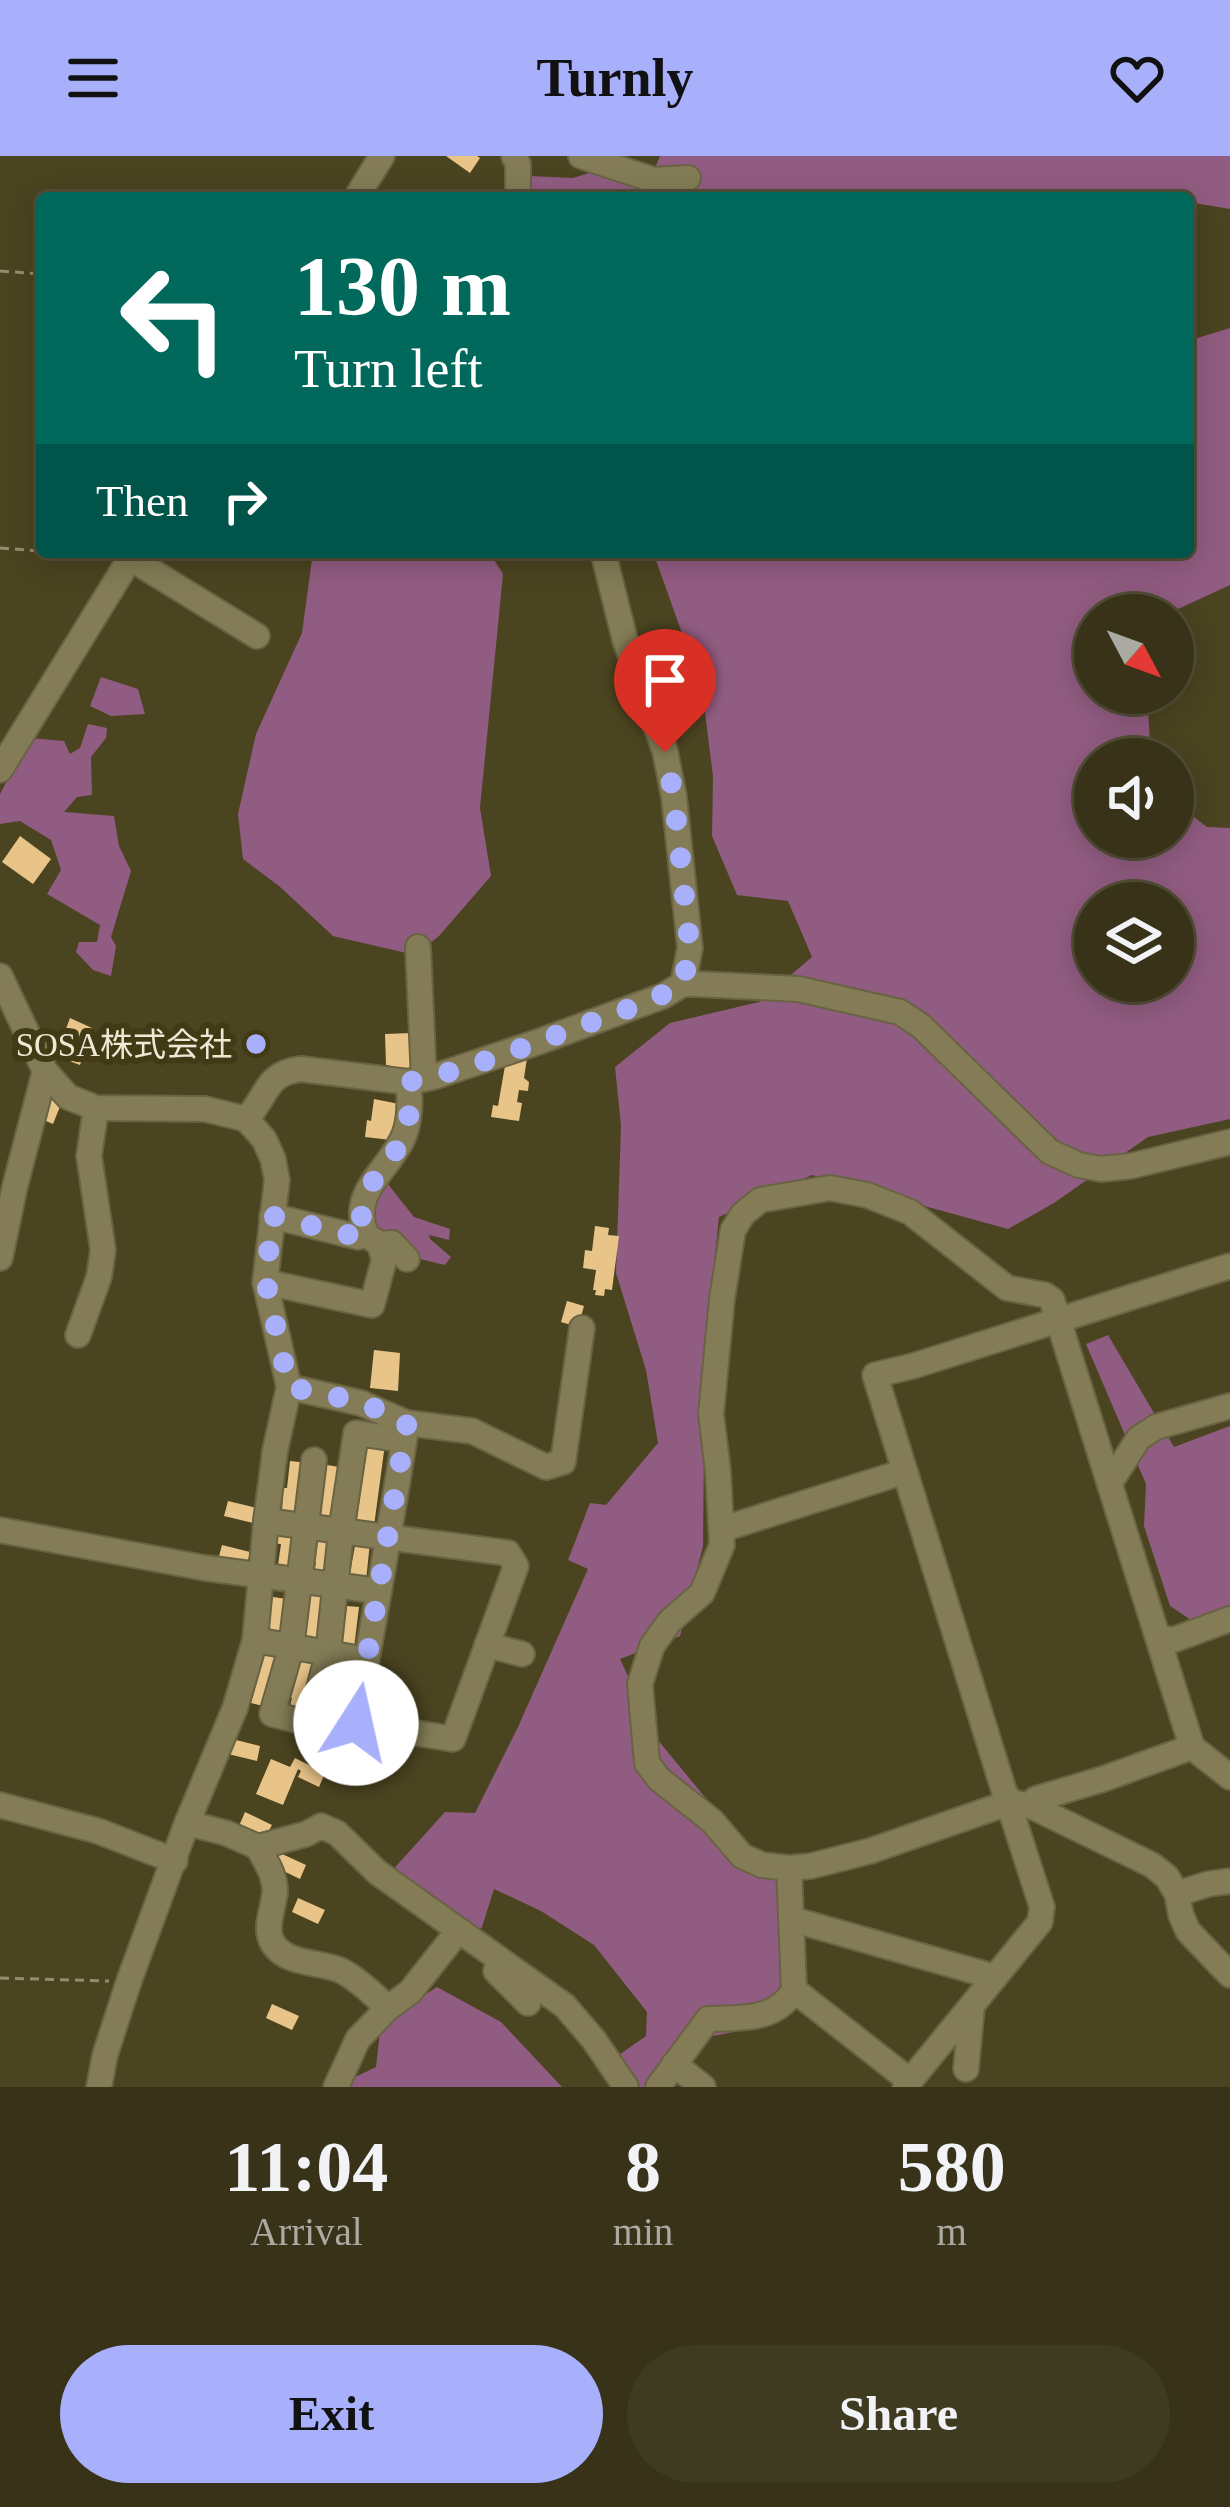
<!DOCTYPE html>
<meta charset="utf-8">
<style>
:root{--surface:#383318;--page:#3f3b21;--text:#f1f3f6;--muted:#abaaa2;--line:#524e37;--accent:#a8b0fc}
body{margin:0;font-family:"Times New Roman","Noto Sans JP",serif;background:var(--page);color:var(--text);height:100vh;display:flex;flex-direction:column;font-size:45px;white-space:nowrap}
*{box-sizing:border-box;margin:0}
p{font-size:39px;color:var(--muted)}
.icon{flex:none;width:66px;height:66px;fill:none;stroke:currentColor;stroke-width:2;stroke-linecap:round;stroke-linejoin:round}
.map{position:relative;height:1931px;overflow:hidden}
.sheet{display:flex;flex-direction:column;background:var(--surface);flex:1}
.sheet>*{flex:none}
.top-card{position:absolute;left:36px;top:36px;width:1158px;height:366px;border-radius:12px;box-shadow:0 6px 30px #0003,0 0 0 3px var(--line);background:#00695c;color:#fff;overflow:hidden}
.needle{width:78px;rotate:131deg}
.fabs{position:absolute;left:1074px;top:438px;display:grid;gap:24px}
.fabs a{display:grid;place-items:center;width:120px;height:120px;border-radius:50%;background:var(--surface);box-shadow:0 6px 30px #0003,0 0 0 3px var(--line);font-size:60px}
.pin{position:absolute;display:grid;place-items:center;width:102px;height:102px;color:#fff;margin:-123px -51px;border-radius:50% 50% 50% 0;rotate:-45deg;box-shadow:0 0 12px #0007}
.pin .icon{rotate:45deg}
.me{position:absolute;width:132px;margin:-66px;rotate:10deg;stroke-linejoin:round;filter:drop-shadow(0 0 9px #0008)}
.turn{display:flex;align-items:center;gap:42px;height:252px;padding:0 60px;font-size:54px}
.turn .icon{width:156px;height:156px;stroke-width:2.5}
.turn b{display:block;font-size:84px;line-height:102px}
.then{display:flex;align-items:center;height:114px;padding:0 60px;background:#0003;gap:24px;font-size:45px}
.eta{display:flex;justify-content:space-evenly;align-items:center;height:204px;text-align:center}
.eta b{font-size:72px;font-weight:700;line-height:84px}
.primary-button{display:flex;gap:24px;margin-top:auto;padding:24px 60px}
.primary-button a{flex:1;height:138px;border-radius:72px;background:var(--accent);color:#111;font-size:48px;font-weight:700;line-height:138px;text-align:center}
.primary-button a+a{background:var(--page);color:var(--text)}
header{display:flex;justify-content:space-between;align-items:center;height:156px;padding:0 60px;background:var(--accent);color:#111;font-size:54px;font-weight:700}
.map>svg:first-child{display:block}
.forest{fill:#915c81;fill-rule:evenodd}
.building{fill:#e9c489}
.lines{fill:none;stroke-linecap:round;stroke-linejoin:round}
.minor-casing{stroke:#696343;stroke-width:28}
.path{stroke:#938d70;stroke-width:3;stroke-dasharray:9 6;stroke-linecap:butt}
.minor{stroke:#837c56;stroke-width:24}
.route{stroke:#a8b0fc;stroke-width:21;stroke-dasharray:0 37.8}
.poi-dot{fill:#a8b0fc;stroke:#413a15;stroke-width:4.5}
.labels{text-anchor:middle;stroke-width:12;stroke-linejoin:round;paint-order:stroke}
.poi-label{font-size:33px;fill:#ede9d5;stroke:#413a15;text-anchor:end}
</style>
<header><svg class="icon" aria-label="menu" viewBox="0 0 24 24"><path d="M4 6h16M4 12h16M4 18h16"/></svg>Turnly<svg class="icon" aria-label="heart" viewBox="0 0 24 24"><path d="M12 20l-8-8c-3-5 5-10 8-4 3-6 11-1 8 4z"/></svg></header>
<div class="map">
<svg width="1230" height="1931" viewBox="0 0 1230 1931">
<rect width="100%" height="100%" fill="#4b4420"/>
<g class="forest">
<path d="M660 0H1230V53L1188 46V42L1158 40 526 42 529 20 573 22 628 5 655 12Z"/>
<path d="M1230 172V429L1165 459H1095V537H1147L1151 603H1095V681H1173V645L1207 671 1230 672V963L1148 981 1054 1047 1008 1073 812 1019 719 1061 705 1193 703 1390 680 1480 620 1503 657 1583 746 1691 783 1720 785 1837C748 1872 741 1880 688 1881L663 1931H628L616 1901 646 1880 647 1856 594 1789 541 1755 494 1733 482 1771 462 1789 389 1718 445 1656 475 1657 518 1571 588 1413 568 1404 590 1347 606 1349 658 1287 646 1214 616 1117 621 970 615 911 670 867 759 846 812 801 788 745 737 739 712 680 713 620 702 533 653 396H1188V185ZM1095 747H1173V825H1095Z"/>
<path d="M313 396H489L503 418 480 652 491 720 439 780 415 799 333 780 279 730 243 703 238 658 256 578 302 477Z"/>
<path d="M101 521 138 533 145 558 111 560 90 550Z"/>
<path d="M88 568 107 572 106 582 91 601 92 639 77 641 64 656 114 660 119 690 131 715 111 781 116 790 111 820 93 814 76 796 79 786H97L100 769 47 738 61 714 51 684 20 665 0 668V638L30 582 64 585 70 598 80 592Z"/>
<path d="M387 1027 414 1061 450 1073 449 1084 429 1079 430 1083 451 1101 445 1109 420 1103 407 1089 389 1084 369 1064 373 1042Z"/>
<path d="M1108 1179 1174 1291 1230 1270V1478L1217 1481 1170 1450 1144 1370 1146 1328 1086 1188Z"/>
<path d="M437 1831 501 1866 562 1931H345V1926L376 1911 380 1876 408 1850Z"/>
</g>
<g class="building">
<path d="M446 0H477L480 2 470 17Z"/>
<path d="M20 680 51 703 33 728 2 706Z"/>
<path d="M70 862 92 872 80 909 53 899 60 879 63 881Z"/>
<path d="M411 877 417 916 389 917V909H386L385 878Z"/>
<path d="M527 902 524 922 529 926 528 935 519 934 517 946 522 947 519 965 491 961 493 949 498 950 506 904Z"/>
<path d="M48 936 61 948 53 968 41 963Z"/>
<path d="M374 943 399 948 391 984 365 981 367 964 371 965Z"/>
<path d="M595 1070 609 1072 608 1079 619 1080 612 1134 605 1133 604 1140 595 1139 596 1134H593L596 1114 583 1112 585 1094 592 1095Z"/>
<path d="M567 1145 584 1150 578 1171 561 1166Z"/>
<path d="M374 1194 400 1197 398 1235 370 1232Z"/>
<path d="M368 1286 385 1288 374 1370 356 1369Z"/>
<path d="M290 1305 308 1307 303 1362 282 1358 283 1332H287Z"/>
<path d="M327 1309 345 1312 338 1367 320 1365Z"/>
<path d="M228 1345 257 1352 253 1367 224 1360Z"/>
<path d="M301 1376 296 1418 277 1416 281 1388 270 1387 271 1377Z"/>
<path d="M318 1379 337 1381 331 1422 314 1420 316 1406H306L308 1392H317Z"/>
<path d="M356 1384 370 1386 366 1425 349 1423Z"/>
<path d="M222 1389 250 1396 247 1410 218 1404Z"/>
<path d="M310 1432 327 1433 320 1486 295 1483Z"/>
<path d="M273 1441 287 1443 283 1483 266 1481Z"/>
<path d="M347 1450 359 1451 354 1492 341 1491 342 1486 338 1485 341 1462 345 1463Z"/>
<path d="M266 1494 281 1498 267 1551 251 1547Z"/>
<path d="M301 1503 320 1508 306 1563 288 1558 292 1542 288 1541 290 1530 294 1531Z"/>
<path d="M336 1514 349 1518 335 1569 322 1566Z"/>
<path d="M232 1583 260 1590 257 1605 228 1598Z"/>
<path d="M376 1584 401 1588 396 1600 369 1590Z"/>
<path d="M295 1602 325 1617 319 1631 298 1621 301 1615 298 1613 283 1649 256 1638 271 1603 290 1611Z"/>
<path d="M245 1656 272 1669 265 1682 239 1670Z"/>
<path d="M280 1697 306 1709 300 1723 273 1710Z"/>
<path d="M298 1742 325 1754 318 1768 292 1756Z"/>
<path d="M272 1848 299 1860 292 1874 266 1862Z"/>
</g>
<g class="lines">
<g class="minor-casing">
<g id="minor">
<path d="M514 0 518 8V42"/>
<path d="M581 0 654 24 688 22"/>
<path d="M356 42 382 0"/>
<path d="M603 396 625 484 665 595 674 641 690 792 683 828"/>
<path d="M130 402 257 480"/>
<path d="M0 614 134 396"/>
<path d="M418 791 424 923"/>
<path d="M0 820 45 915 68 941 96 952 205 953 246 963 264 983 273 1003 277 1024 265 1126 289 1231 275 1295 266 1365 255 1484 235 1552 187 1667 129 1825 105 1899 99 1931"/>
<path d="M246 963C268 940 265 917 301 913L408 926 433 921 538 886 663 840 683 828H696L798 833 900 856 921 870 1050 996 1079 1009 1101 1013 1131 1010 1230 986"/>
<path d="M366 1079C350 1036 384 1019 402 984 410 968 411 945 408 926"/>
<path d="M380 1088 392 1087 407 1103"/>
<path d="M0 1102 15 1030 45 915"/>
<path d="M265 1126 372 1149 384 1104 380 1088 366 1079 358 1081 272 1060"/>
<path d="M78 1179 99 1121 103 1094 89 1000 96 952"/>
<path d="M289 1231 361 1247 407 1267 472 1275 546 1311 563 1306 582 1172"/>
<path d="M314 1304 291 1492 272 1558 339 1575 355 1567"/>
<path d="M1111 1325 1139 1282 1156 1271 1230 1250"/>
<path d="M266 1365 508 1397 516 1410 453 1583 355 1567C374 1467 391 1367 407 1267"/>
<path d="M723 1373 903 1316"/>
<path d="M0 1374 205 1412 379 1435"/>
<path d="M1158 1481 1173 1484 1230 1463"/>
<path d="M255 1484 367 1504"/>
<path d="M487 1489 522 1498"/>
<path d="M310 1568 328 1498 341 1376 356 1277 404 1284"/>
<path d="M1230 1621 1192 1591 1052 1144 1045 1139 1007 1132 910 1056 867 1039 830 1032 760 1044 743 1058 733 1074 722 1143 711 1258 718 1315 722 1389 702 1437 670 1465 652 1490 640 1528 647 1607 659 1623 712 1665 742 1700 762 1709 789 1712 811 1710 870 1695 1011 1646 1031 1650 1152 1709 1167 1721 1177 1738 1181 1759 1188 1775 1230 1819"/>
<path d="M0 1649 98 1675 175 1705"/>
<path d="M1031 1650 1036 1643 1103 1623 1192 1591"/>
<path d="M187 1667 226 1677 258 1691 306 1678 321 1670 337 1677 377 1716 565 1850 594 1884 626 1931"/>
<path d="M258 1691C265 1705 275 1718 275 1735 274 1750 266 1767 270 1781 280 1811 322 1804 344 1816 360 1825 374 1839 388 1852"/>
<path d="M1177 1738 1208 1728 1230 1725"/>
<path d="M791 1763 995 1821"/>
<path d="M496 1815 528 1847"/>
<path d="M794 1834 910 1925"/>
<path d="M674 1908 703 1931"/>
<path d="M966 1913 972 1850"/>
<path d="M336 1931 358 1883 388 1852 410 1836 459 1774"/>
<path d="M658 1931 708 1863C741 1862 776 1865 794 1834L789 1712"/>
<path d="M905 1931 1040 1766 1042 1751 1012 1658 1011 1646 1005 1638 875 1219 913 1210 1230 1110"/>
</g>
</g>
<g class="path">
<path d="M0 115 42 118"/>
<path d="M0 392 42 395"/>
<path d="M52 396 105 400"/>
<path d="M0 1822 109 1825"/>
</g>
<use href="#minor" class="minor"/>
</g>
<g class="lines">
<path class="route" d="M356 1567 407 1267 361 1246 289 1231 266 1126 272 1060 358 1081 366 1079C349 1037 384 1019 402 984 410 968 411 945 408 926 463 915 517 894 570 874 608 860 647 848 683 828L690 792 674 641 665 596"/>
</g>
<circle class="poi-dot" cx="256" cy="888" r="12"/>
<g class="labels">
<g class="poi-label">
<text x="232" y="900">SOSA株式会社</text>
</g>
</g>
</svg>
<div class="fabs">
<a><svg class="needle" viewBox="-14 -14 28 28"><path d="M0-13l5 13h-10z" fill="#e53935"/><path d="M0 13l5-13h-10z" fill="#abaaa2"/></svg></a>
<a><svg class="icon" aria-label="sound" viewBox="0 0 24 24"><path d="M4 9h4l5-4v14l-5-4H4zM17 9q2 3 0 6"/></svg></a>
<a><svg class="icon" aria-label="layers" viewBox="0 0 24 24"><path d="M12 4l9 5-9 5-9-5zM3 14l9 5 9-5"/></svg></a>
</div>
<div class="pin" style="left:665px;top:596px;background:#d93025"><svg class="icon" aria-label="arrive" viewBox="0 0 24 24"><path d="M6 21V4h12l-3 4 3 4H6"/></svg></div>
<svg class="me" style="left:356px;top:1567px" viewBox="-20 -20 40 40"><circle r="19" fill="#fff"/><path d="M0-13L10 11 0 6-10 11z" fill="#a8b0fc"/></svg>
<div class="top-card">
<div class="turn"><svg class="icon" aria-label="left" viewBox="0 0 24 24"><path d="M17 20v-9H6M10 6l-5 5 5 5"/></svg><div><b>130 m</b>Turn left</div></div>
<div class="then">Then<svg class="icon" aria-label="right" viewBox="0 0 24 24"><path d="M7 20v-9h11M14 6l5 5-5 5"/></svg></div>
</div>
</div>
<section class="sheet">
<div class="eta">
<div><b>11:04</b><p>Arrival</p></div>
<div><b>8</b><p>min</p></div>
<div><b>580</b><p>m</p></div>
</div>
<div class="primary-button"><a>Exit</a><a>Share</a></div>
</section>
